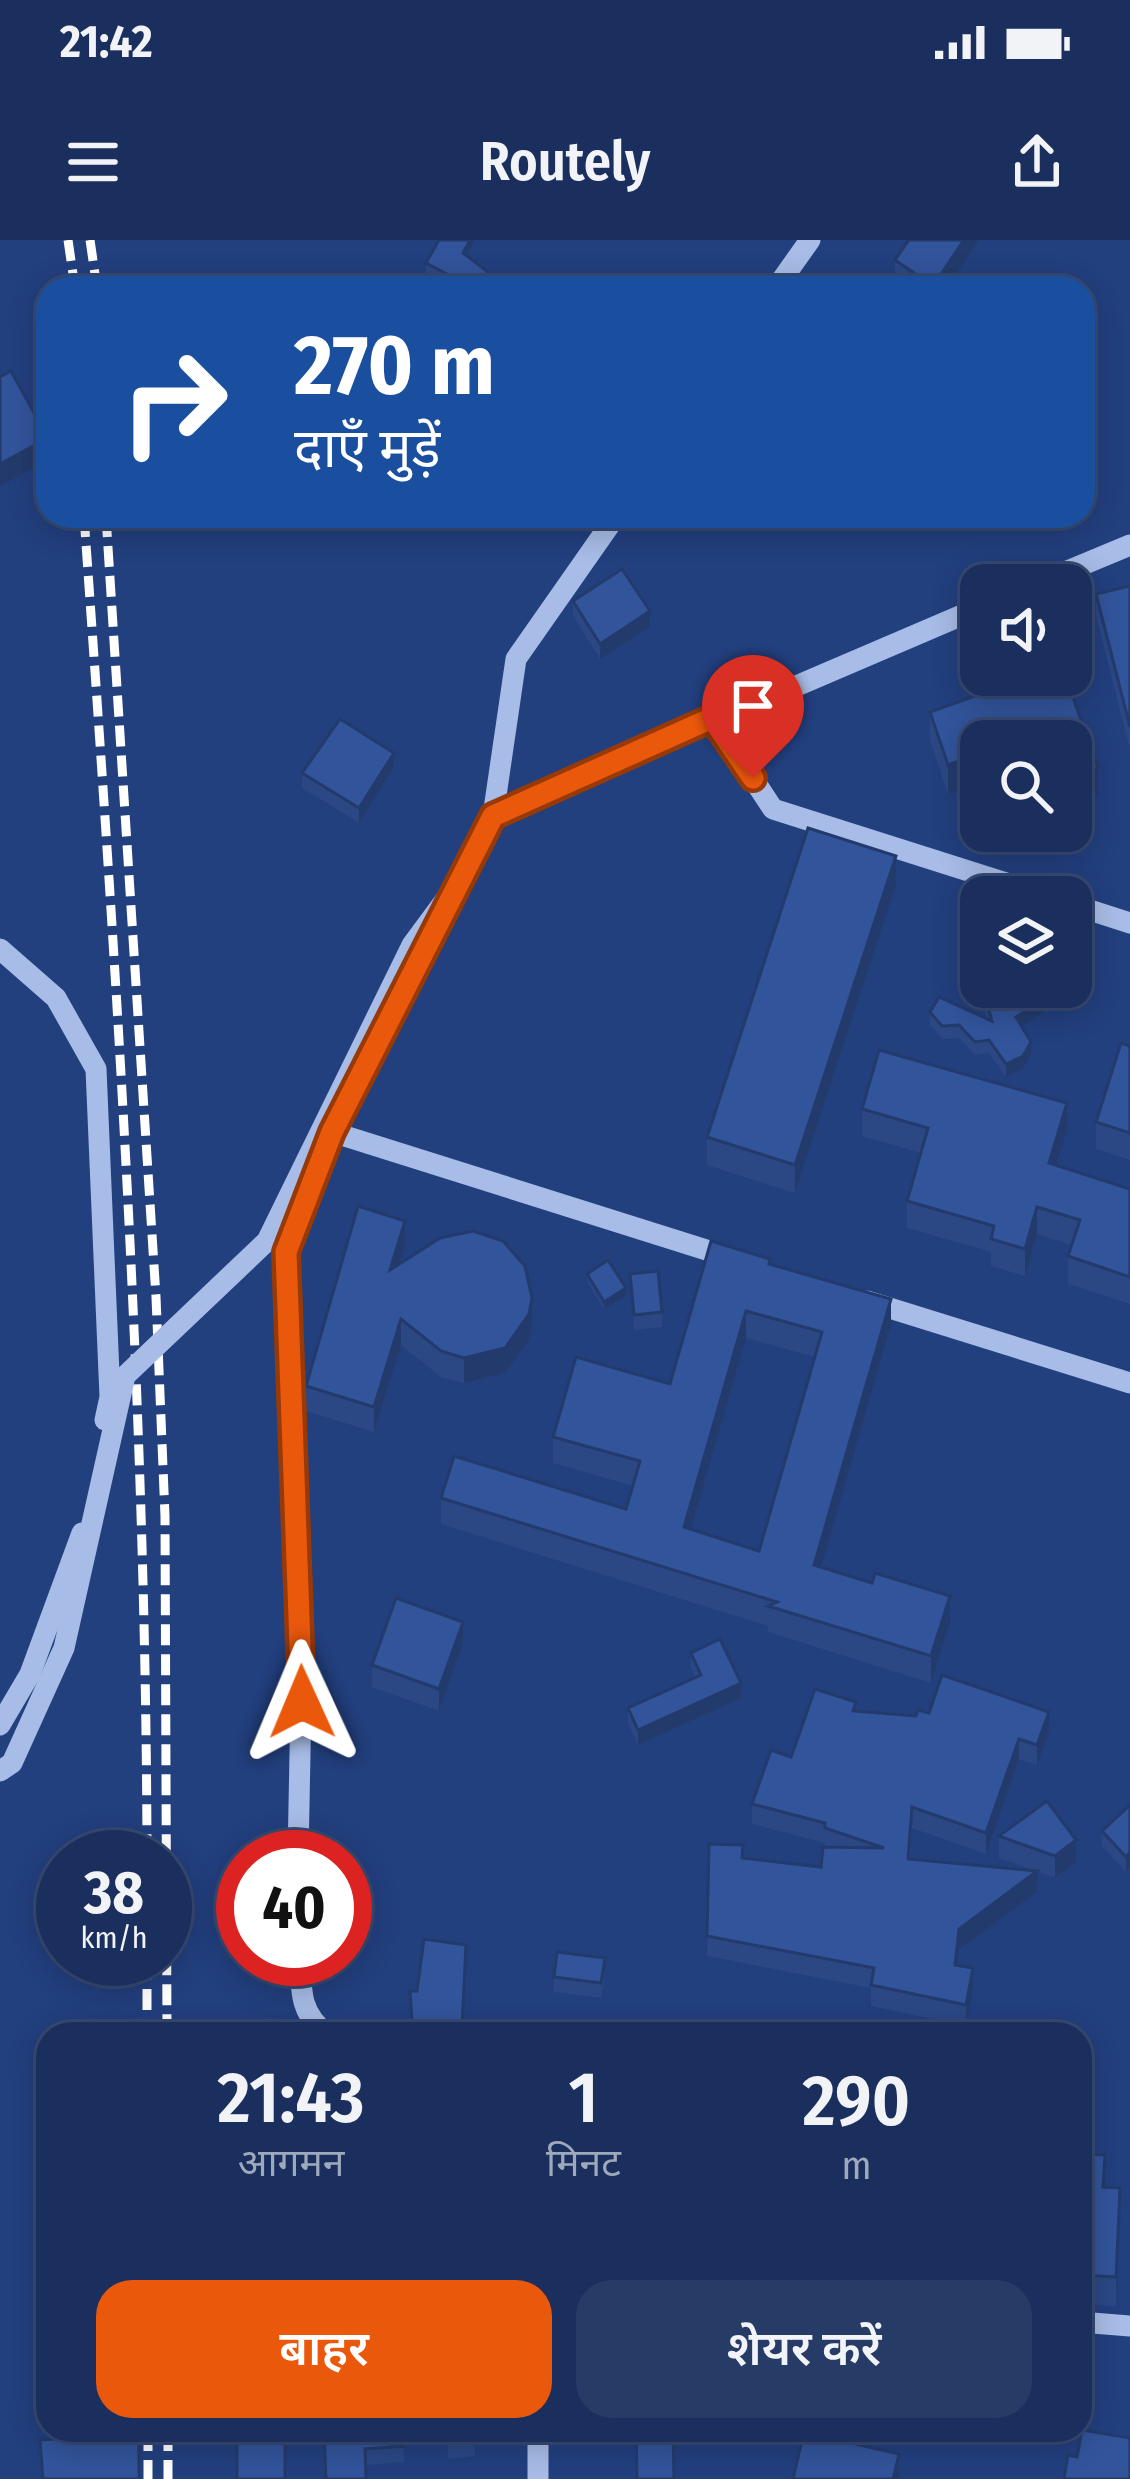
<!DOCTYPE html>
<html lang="hi">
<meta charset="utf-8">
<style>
:root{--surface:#1a2f5e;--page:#273b67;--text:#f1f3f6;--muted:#9fa9bc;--line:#384a73;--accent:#ea580c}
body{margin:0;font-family:"Fira Sans Condensed","Noto Sans Devanagari",sans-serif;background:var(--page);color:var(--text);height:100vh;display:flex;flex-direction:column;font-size:45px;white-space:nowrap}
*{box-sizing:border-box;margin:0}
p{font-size:39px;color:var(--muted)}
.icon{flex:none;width:66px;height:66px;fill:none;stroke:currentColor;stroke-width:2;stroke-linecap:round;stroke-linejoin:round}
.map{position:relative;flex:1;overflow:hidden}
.drawer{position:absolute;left:36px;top:1782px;width:1056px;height:420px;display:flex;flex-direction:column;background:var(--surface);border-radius:36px;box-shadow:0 6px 30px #0003,0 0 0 3px var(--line)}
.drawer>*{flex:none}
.hud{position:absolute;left:36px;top:36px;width:1059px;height:252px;border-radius:36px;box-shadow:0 6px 30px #0003,0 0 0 3px var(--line);background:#1a4fa0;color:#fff;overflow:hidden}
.fabs{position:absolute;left:960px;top:324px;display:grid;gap:24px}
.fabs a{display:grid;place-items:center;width:132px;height:132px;border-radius:24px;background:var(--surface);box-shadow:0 6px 30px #0003,0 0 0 3px var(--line);font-size:60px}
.speed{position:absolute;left:36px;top:1590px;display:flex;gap:24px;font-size:60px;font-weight:700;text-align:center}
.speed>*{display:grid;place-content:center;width:156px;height:156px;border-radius:50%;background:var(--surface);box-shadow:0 6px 30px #0003,0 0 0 3px var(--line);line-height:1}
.speed small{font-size:30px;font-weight:400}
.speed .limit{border:18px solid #d22;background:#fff;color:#111}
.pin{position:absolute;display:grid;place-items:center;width:102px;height:102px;color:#fff;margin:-123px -51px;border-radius:50% 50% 50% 0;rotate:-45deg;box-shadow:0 0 12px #0007}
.pin .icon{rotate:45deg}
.me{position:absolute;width:132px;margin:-66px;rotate:359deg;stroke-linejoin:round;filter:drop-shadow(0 0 9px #0008)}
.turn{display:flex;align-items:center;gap:42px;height:252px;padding:0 60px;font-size:54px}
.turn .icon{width:156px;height:156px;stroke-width:2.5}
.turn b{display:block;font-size:84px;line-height:102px}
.eta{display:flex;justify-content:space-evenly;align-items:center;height:204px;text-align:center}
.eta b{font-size:72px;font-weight:600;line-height:84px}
.primary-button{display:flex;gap:24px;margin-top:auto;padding:24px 60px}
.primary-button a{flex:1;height:138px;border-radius:36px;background:var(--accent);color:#fff;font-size:48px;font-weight:600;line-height:138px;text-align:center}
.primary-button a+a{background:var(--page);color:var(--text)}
.status{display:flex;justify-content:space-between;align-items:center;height:84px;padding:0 60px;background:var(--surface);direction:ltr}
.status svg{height:33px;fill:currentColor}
header{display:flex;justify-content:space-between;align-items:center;height:156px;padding:0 60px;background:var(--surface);font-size:54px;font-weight:600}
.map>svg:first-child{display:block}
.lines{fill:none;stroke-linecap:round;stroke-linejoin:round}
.minor{stroke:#a7bce6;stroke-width:21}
.rail{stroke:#fff;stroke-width:9;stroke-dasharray:21 9;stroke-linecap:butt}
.minor-bridge{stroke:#a7bce6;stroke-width:21}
.wall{fill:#2b4885;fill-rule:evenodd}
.shaded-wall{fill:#233b6c}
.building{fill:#32549b;stroke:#233b6c;stroke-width:3;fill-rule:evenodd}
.route-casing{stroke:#983908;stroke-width:30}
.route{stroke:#ea580c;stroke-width:21}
</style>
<div class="status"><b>21:42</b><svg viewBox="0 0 49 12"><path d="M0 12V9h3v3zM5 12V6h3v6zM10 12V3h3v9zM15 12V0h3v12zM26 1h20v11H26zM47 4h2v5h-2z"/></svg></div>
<header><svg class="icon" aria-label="menu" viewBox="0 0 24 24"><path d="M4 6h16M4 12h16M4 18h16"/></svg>Routely<svg class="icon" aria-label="share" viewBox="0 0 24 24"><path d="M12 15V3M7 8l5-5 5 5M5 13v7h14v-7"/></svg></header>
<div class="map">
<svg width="1130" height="2239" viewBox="0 0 1130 2239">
<rect width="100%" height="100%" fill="#223f7e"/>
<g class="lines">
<g class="minor">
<path d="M776 48 810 0"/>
<path d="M1034 345 1130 305"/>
<path d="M713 478 773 569 1050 657"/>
<path d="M493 576 981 367"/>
<path d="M1071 664 1130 683"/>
<path d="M0 709 56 758 96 829 110 1157 105 1180"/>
<path d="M332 892 735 1019"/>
<path d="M867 1061 1130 1143"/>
<path d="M0 1485 30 1434 82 1293"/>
<path d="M298 1617 301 1462 286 1012 332 892 493 576 516 419 616 276"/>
<path d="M300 1719C301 1751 300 1774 327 1794"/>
<path d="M1080 2082 1130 2086"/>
<path d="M538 2239V2190"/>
</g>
<g class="rail">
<path d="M68 0 75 48"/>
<path d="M90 0 97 48"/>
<path d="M84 276C116 723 146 1169 147 1617"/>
<path d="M106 276 156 1057 165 1276 167 1794"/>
<path d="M147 1719V1794"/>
<path d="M148 2190V2239"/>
<path d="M168 2190V2239"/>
</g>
<path class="minor-bridge" d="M0 1531 12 1523 64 1408 125 1136 267 1001 412 705 463 636"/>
</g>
<g class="wall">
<path d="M475 0 467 16 509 48H454L426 33V23Z"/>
<path d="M909 0H979L947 48H903L895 42V20Z"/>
<path d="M1130 346V509L1096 376V354Z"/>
<path d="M573 361 650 387 600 419 573 376Z"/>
<path d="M930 472 1098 556 981 501V542L948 554 930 500Z"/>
<path d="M394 528 359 583 302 548V533Z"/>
<path d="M896 645 795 953 707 925V897Z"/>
<path d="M976 729 1045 771 1021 786 1031 815 1023 829 1006 837 989 813 975 815 959 798 942 799 930 785V772L987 779 976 742Z"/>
<path d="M1130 806V920L1096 909V882Z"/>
<path d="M862 869 1067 891 1057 926 1130 949V1064L1068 1044V1016L1071 1005 1037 994 1025 1036 991 1026V1012L907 988V961L921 913 862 896Z"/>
<path d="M405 1006 400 1023 532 1084 529 1100 505 1133 464 1143 441 1137 401 1105 374 1192 306 1171V1146Z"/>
<path d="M770 1025 891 1085 821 1327 950 1382 931 1443 768 1392V1386L441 1284V1258L626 1269 633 1246 553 1223V1197L670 1144ZM746 1098 815 1117 759 1311 691 1290Z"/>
<path d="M587 1034 626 1056 604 1069 587 1041Z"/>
<path d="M630 1034 662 1072V1087L634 1090Z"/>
<path d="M463 1404 439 1471 372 1447V1425Z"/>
<path d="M691 1413 741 1458 638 1505 628 1483V1468L695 1437 691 1428Z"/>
<path d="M856 1472 916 1476 929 1473 1049 1492 1037 1525 1019 1519 986 1614 912 1588 910 1619 1036 1631 999 1618V1596L1076 1622 1055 1638 1037 1631V1652L959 1710 957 1725 973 1749 966 1786 871 1766V1748L707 1716 709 1604 742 1618 821 1627 825 1603 752 1584V1564L791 1517Z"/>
<path d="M1130 1565V1627L1126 1632 1102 1606V1591Z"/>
<path d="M605 1733 601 1758 554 1752V1737Z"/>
<path d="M1080 1914 1104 1947 1120 1977 1116 2066 1080 2064Z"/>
<path d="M323 2190H403L404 2222 366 2225Z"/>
<path d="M447 2190H474L475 2216 448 2219Z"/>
</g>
<g class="shaded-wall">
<path d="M470 0H475L463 23V13Z"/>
<path d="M964 0H979L947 48H933Z"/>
<path d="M48 198V220L0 246V224Z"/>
<path d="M650 371V387L600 419V404Z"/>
<path d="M394 513V528L359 583V568Z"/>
<path d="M981 513V542L948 554V525Z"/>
<path d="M1098 528V556L1071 566V537Z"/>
<path d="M896 616V645L795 953V925Z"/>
<path d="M1046 747 1045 771 1016 790V777Z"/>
<path d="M1031 802V815L1023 829 1006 837V824Z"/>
<path d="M1067 863V891L1049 950V923Z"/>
<path d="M1037 967V994L1025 1036V1009Z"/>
<path d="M405 981V1006L390 1055V1030Z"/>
<path d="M626 1048V1056L604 1069V1062Z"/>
<path d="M532 1058V1084L529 1100 505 1133 464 1143V1118Z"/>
<path d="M891 1059V1085L814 1352V1325Z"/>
<path d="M746 1071V1098L684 1314V1287Z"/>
<path d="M401 1079V1105L374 1192V1167Z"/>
<path d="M950 1356V1382L931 1443V1416Z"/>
<path d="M463 1382V1404L439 1471V1449Z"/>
<path d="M741 1443V1458L638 1505V1490Z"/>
<path d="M1049 1472V1492L1037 1525V1505Z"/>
<path d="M1019 1499V1519L986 1614V1593Z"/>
<path d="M1076 1600V1622L1055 1638V1616Z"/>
<path d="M1130 1612V1627L1126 1632V1617Z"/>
<path d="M1037 1631V1652L959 1710 955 1745 959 1689Z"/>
<path d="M973 1728V1749L966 1786V1765Z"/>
<path d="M1120 1948V1977L1116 2066V2037Z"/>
<path d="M899 2214V2239H893Z"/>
</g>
<g class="building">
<path d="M439 0H470L463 13 509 48H457L462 42 426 23Z"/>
<path d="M909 0H964L933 46 895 20Z"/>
<path d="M11 131 48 198 0 224V137Z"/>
<path d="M622 329 650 371 600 404 573 361Z"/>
<path d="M1130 346V487L1096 354Z"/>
<path d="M1034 435H1065L1098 528 1071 537V501H981V513L948 525 930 472Z"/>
<path d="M340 479 394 513 359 568 302 533Z"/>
<path d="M808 588 896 616 795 925 707 897Z"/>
<path d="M981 723V745L976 729Z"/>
<path d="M982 747H1046L1045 758 1016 777 1031 802 1023 816 1006 824 989 800 975 802 959 785 942 786 930 772 939 757 992 781Z"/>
<path d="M1121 803 1130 806V893L1096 882Z"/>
<path d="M879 810 1067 863 1049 923 1130 949V1037L1068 1016 1080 980 1037 967 1025 1009 991 999 994 986 907 961 928 888 862 869Z"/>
<path d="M358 966 405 981 390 1030 440 998 473 991 503 1001 525 1026 532 1058 529 1074 505 1108 464 1118 441 1111 401 1079 374 1167 306 1146Z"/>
<path d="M711 1001 770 1019 769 1024 891 1059 814 1325 872 1343 875 1333 950 1356 931 1416 768 1366 777 1362 441 1258 454 1216 626 1269 640 1221 553 1197 576 1117 670 1144ZM746 1071 822 1092 759 1311 684 1287Z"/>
<path d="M608 1020 626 1048 604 1062 587 1034Z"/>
<path d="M658 1031 662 1072 634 1075 630 1034Z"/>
<path d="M396 1358 463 1382 439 1449 372 1425Z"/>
<path d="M720 1399 741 1443 638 1490 628 1468 701 1435 691 1413Z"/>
<path d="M942 1435 1049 1472 1037 1505 1019 1499 986 1593 912 1567 908 1619 1037 1631 959 1689 955 1725 973 1728 966 1765 871 1745 874 1728 707 1696 709 1604 743 1605 742 1618 821 1627 823 1607 884 1608 825 1588V1583L752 1564 771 1510 791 1517 815 1449 856 1462 853 1471 916 1476 918 1470 929 1473Z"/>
<path d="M1047 1561 1076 1600 1055 1616 999 1596Z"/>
<path d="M1130 1565V1612L1126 1617 1102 1591Z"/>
<path d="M424 1699 466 1705 462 1787 477 1786 478 1794H413L410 1751H417Z"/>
<path d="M557 1712 605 1718 601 1743 554 1737Z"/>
<path d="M1080 1914 1105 1915 1103 1947 1120 1948 1116 2037 1080 2035Z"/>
<path d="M91 2190H139V2239H43L40 2200 91 2197Z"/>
<rect x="237" y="2190" width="48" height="49"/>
<path d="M324 2190H403L404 2206 365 2209 366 2239H326Z"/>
<path d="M448 2190H474L475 2200 448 2202Z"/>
<path d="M636 2190H673L674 2239H637Z"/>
<path d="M1082 2190 1130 2198V2239H1064L1068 2215 1077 2217Z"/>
<path d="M804 2192 899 2214 893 2239H793Z"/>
</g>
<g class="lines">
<g class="route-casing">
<path id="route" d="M302 1462 286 1012 332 892 493 576 712 478 753 538"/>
</g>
<use href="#route" class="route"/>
</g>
</svg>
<div class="fabs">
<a><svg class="icon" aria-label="sound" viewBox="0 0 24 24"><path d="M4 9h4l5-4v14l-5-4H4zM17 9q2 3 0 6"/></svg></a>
<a><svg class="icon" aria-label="search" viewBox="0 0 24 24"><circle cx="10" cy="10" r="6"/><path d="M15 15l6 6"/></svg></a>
<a><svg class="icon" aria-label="layers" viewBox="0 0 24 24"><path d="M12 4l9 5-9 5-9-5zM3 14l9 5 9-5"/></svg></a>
</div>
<div class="speed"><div>38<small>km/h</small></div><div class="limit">40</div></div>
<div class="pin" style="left:753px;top:538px;background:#d93025"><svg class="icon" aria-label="arrive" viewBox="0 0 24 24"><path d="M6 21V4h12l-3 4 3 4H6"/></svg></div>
<svg class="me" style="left:302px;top:1462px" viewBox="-20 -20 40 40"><path d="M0-17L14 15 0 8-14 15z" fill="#ea580c" stroke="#fff" stroke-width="4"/></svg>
<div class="hud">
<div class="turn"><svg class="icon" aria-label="right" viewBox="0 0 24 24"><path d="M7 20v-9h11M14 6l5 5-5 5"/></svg><div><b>270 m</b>दाएँ मुड़ें</div></div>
</div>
<section class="drawer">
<div class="eta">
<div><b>21:43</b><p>आगमन</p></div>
<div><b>1</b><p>मिनट</p></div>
<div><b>290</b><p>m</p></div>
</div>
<div class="primary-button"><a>बाहर</a><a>शेयर करें</a></div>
</section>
</div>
